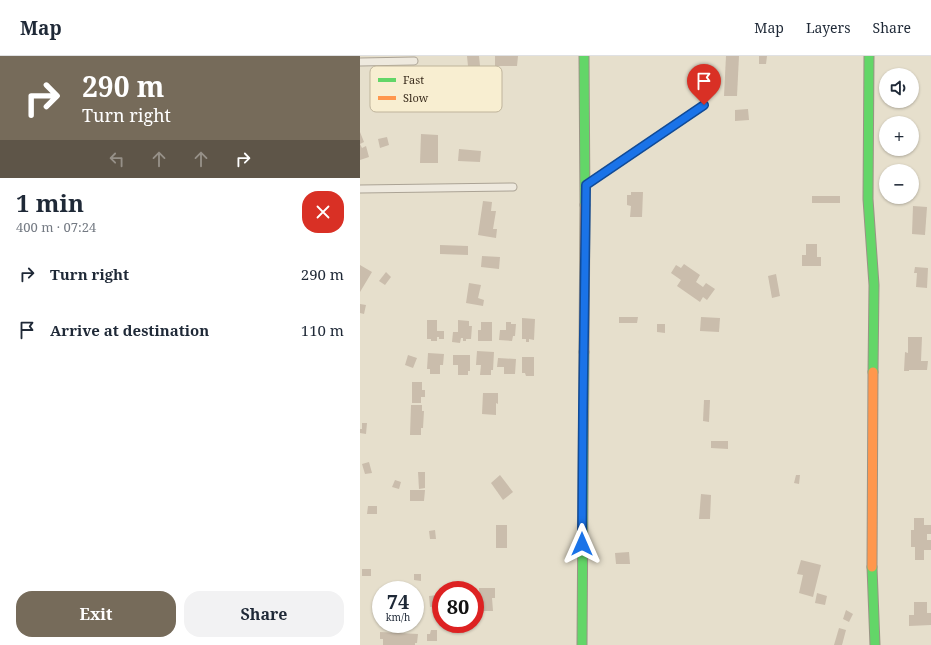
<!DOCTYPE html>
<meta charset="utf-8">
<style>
:root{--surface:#fff;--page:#f2f2f3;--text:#1f2937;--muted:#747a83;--line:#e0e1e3;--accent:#766b5a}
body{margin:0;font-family:"Noto Serif",serif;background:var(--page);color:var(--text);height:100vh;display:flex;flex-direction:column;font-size:15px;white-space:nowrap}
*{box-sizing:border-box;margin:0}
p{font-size:13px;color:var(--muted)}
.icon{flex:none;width:22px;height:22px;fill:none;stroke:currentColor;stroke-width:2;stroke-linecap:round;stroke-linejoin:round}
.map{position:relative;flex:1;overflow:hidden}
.details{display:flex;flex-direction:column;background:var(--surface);width:360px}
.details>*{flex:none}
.guide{background:#766b5a;color:#fff;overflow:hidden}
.controls{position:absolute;left:519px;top:12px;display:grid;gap:8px}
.controls a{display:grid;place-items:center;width:40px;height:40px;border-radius:50%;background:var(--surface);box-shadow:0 1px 3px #0004;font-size:20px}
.speed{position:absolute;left:12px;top:525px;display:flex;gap:8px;font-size:20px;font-weight:700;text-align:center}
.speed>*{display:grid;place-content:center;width:52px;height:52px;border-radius:50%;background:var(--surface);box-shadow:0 1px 3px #0004;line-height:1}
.speed small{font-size:10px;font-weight:400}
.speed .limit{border:6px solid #d22;background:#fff;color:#111}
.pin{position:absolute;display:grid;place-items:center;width:34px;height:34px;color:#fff;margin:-41px -17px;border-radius:50% 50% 50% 0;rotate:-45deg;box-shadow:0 0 4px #0007}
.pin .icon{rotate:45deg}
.me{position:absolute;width:44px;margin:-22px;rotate:0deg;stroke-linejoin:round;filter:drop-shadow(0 0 3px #0008)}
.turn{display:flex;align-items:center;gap:14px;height:84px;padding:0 16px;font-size:18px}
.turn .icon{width:52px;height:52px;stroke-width:2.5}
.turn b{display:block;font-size:28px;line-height:34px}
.lanes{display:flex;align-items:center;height:38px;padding:0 16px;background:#0003;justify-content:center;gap:20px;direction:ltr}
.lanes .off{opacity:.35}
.round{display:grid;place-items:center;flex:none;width:42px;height:42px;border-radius:16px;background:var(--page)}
.head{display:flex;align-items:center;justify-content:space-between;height:68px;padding:0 16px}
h1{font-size:24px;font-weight:700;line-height:30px}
.button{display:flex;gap:8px;margin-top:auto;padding:8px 16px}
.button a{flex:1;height:46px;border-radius:16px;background:var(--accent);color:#fff;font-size:16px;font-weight:700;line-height:46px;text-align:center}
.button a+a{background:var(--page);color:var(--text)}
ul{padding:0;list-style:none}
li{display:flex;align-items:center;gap:12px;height:56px;padding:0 16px}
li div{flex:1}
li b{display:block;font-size:15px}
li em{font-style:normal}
header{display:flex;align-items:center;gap:24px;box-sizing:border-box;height:56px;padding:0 20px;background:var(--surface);border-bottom:1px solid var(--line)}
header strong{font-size:19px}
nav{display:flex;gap:22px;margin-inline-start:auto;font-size:14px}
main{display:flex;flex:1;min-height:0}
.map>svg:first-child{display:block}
.building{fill:#cabdac}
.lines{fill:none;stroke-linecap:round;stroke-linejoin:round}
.street-casing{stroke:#aba395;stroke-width:9}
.fast-casing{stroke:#9a9385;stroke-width:11}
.slow-casing{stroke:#9a9385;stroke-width:11}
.street{stroke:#eee9de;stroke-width:7}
.fast{stroke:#63d668;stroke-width:9}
.slow{stroke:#ff974d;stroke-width:9}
.route-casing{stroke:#114b97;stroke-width:10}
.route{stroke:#1a73e8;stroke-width:7}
.key{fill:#f8eed1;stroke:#bfb49b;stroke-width:1}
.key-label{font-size:11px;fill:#3a2c1d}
</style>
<header>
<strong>Map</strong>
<nav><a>Map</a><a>Layers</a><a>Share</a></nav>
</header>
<main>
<section class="details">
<div class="guide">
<div class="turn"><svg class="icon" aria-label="right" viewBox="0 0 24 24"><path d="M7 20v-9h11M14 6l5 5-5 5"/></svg><div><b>290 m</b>Turn right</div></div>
<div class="lanes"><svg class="icon off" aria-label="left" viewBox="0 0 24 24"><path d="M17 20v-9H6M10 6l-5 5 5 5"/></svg><svg class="icon off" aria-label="ahead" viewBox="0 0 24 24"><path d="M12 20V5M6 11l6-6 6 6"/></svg><svg class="icon off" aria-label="ahead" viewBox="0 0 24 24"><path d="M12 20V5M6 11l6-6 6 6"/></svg><svg class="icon" aria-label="right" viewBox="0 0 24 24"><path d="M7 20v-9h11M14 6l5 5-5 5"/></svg></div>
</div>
<div class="head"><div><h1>1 min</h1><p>400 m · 07:24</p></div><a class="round" style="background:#d93025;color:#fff"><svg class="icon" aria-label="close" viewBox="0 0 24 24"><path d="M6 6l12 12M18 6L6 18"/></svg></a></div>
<ul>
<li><svg class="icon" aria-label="right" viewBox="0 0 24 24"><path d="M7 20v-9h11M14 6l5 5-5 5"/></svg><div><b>Turn right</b></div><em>290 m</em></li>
<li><svg class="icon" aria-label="arrive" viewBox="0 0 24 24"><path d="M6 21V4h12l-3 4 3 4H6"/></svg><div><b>Arrive at destination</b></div><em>110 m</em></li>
</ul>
<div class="button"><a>Exit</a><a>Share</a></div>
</section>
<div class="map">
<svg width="571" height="589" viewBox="0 0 571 589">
<rect width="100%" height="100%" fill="#e6dfcc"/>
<g class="building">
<path d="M107 0H119L120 10H108Z"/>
<path d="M135 0H158L157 10H135Z"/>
<path d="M366 0H379L377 40H364Z"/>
<path d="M399 0H407L406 8H399Z"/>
<path d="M388 53 389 64 375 65V54Z"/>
<path d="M0 76 4 86 0 88 2 92 6 90 9 101 0 104Z"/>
<path d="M61 78 78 79V107H60Z"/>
<path d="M27 81 29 89 20 92 18 83Z"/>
<path d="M99 93 121 95 120 106 98 105Z"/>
<path d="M271 136H283L282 161H270L271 150 267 149V139H271Z"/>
<rect x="452" y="140" width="28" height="7"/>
<path d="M123 145 132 146 131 155H136L133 173H137L136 182 118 179Z"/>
<path d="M553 150 567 151 565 179 552 178Z"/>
<path d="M446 188H457V201H461V210H442V199H446Z"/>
<path d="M80 189 108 190V199L80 198Z"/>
<path d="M122 200 140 201 139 213 121 211Z"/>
<path d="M324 208 340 219 336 226 343 231 346 227 355 233 347 244 343 241 340 246 317 230 321 224 311 217 316 209 321 212Z"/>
<path d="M0 209 12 216 0 236Z"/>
<path d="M555 211 568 212 567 232 556 231 557 217H554Z"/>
<path d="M26 216 31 221 25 229 19 225Z"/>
<path d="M416 218 420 240 412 242 408 220Z"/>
<path d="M109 227 121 229 118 242 124 244 123 250 106 247Z"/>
<path d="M0 248 6 249 4 258 0 257Z"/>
<path d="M259 261H278L277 267H259Z"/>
<path d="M341 261 360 262 359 276 340 275Z"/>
<path d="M162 262 175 263 174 284 169 283V286H166V283H162Z"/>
<path d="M67 264H77V275H84V283H79V281H77V285H71V283H67Z"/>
<path d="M98 264 109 265V270H112L111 283H106V285H103V282H101L100 287 92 286 93 276H98Z"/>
<path d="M121 266H132V285H118V274H121Z"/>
<path d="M146 266H151V268H156L155 280H153L152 285 139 284 140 274H146Z"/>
<path d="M297 268H305V277L297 276Z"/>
<path d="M548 281H562L561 305H568L567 314H549V315H544L545 296 548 297Z"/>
<path d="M117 295 134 296 133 314H131V319H120L121 309H116Z"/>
<path d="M68 297 84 298 83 309H80V318H70V313H67Z"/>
<path d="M48 299 57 302 53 312 45 309Z"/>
<path d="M93 299H110V315H108V319H98V309H93Z"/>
<path d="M162 301H174V320H166L165 317H162Z"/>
<path d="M138 302 156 303 155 318H144V311H137Z"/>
<path d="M52 326H62V334H65V341H61V347H52Z"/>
<path d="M123 337H138V348L136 347V359L122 358Z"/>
<path d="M344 344H350L349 366 343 365Z"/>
<path d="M51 349H62V355H64L63 372H61V379H50Z"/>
<path d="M2 367H7L6 378 0 377V373H2Z"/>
<path d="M351 385H368V393L351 392Z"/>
<path d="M9 406 12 417 5 418 2 408Z"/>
<path d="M58 416H65V432L59 433Z"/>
<path d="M140 419 153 436 143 444 131 427Z"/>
<path d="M436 419H440L439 428 434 427Z"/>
<path d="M35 424 41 426 39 433 32 431Z"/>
<path d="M50 434H65L64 445H50Z"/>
<path d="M341 438 351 439 350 463H339Z"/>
<path d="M8 450H17V458H7Z"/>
<path d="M554 462H564V469H571V478H567V484H571V494H564V504H555V491H551V474H554Z"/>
<rect x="136" y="469" width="11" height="23"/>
<path d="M75 474 76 483H70L69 475Z"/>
<path d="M269 496 270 508H256L255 497Z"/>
<path d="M441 504 461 509 453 541 439 537 443 519 437 518Z"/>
<rect x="2" y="513" width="9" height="7"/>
<path d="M54 518H61V525L54 524Z"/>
<path d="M119 532H135V542H132L133 555H120Z"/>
<path d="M457 537 467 540 465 549 455 547Z"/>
<path d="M77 539 78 550 70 551 69 540Z"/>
<path d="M554 546H567V557H571V569L549 570V559H554Z"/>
<path d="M486 554 493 558 489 566 483 563Z"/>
<path d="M479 572 486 574 482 589H474Z"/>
<path d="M71 574H77V585H67V578H70Z"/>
<path d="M20 576 58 578 57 587H55V589H23V583H20Z"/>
</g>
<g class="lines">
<g class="street-casing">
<g id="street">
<path d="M0 6 54 5"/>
<path d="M226 129 344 49"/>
<path d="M0 133 153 131"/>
</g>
</g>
<g class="fast-casing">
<g id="fast">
<path d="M224 0 225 149"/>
<path d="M509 0 508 143 514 229 513 316"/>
<path d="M512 511 515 589"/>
<path d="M222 589 224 296"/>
</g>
</g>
<g class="slow-casing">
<g id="slow">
<path d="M224 296 225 149"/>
<path d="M512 511 513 316"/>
</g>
</g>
<use href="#street" class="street"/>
<use href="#fast" class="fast"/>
<use href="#slow" class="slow"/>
</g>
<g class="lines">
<g class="route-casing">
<path id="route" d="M222 488 223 355 226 129 344 49"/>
</g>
<use href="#route" class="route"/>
</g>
<rect x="10" y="10" width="132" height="46" rx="6" class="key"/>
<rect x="18" y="22" width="18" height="4" fill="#63d668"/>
<rect x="18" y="40" width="18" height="4" fill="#ff974d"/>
<g class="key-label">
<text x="43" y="28">Fast</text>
<text x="43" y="46">Slow</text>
</g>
</svg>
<div class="controls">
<a><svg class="icon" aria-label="sound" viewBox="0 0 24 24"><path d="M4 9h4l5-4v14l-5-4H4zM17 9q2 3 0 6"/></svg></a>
<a>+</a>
<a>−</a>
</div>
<div class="speed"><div>74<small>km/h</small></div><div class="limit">80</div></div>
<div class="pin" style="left:344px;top:49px;background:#d93025"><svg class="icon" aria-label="arrive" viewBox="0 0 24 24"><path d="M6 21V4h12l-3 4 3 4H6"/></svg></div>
<svg class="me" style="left:222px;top:488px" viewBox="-20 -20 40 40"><path d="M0-17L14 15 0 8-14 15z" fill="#1a73e8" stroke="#fff" stroke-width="4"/></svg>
</div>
</main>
